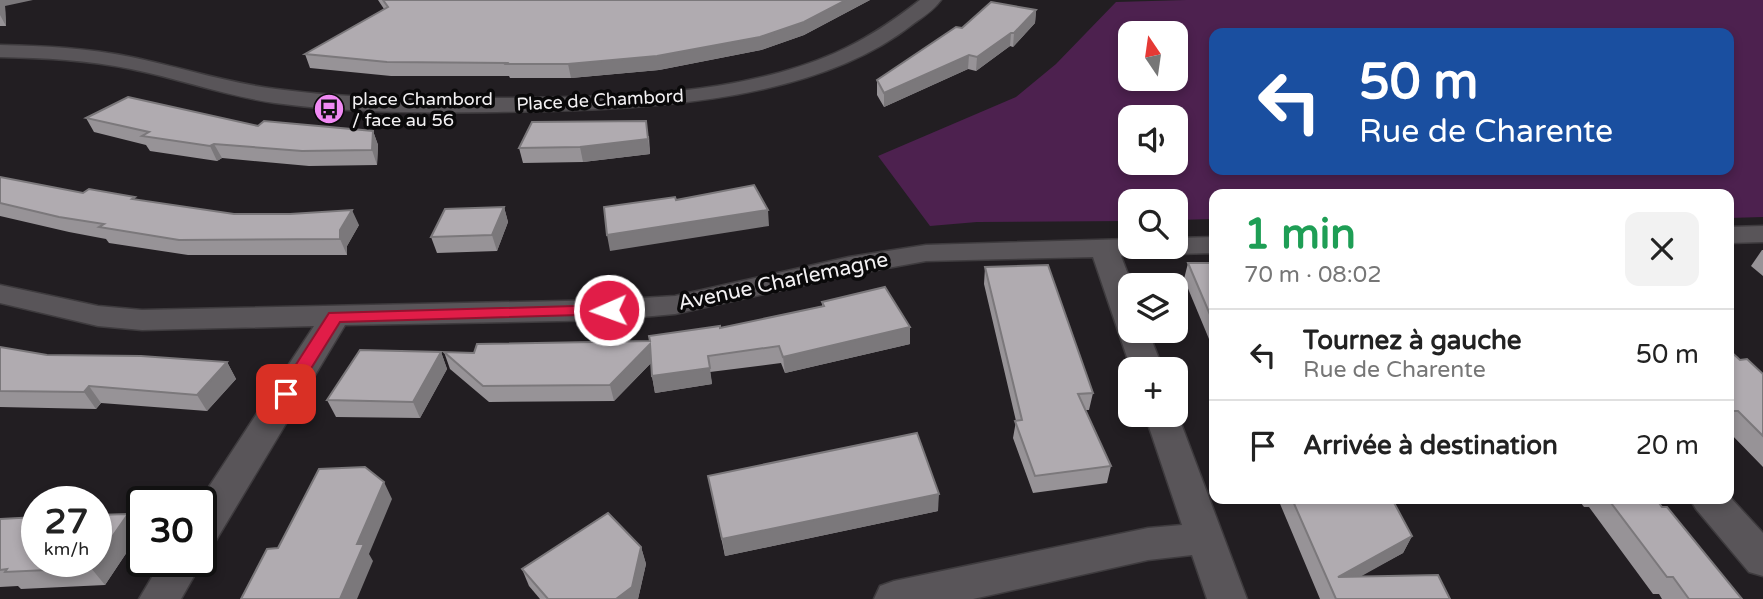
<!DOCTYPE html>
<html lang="fr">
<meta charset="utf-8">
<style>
:root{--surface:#fff;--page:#f2f2f2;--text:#222;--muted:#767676;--line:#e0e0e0}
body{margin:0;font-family:"Varela Round",sans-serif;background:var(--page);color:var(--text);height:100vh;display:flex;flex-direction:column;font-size:26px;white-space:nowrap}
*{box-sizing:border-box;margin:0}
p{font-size:23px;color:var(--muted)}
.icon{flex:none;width:38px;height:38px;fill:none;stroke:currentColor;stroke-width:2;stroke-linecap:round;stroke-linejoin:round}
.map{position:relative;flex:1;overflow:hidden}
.drawer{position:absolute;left:1209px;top:189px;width:525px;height:315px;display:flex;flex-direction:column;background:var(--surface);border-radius:14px;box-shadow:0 4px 10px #0003}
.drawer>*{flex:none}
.top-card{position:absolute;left:1209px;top:28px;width:525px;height:147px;border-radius:14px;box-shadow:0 4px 10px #0003;background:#1a4fa0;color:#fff;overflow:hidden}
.needle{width:46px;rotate:347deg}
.tools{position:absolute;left:1118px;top:21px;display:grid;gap:14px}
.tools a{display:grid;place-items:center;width:70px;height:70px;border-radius:14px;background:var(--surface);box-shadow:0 4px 10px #0003;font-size:35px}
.speed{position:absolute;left:21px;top:486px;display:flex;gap:14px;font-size:35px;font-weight:700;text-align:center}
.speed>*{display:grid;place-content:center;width:91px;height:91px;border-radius:50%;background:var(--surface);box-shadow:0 4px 10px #0003;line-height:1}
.speed small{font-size:18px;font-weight:400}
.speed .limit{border:4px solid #111;border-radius:10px;background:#fff;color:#111}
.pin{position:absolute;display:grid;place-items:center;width:60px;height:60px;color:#fff;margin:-30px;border-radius:14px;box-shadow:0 4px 10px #0006}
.me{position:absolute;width:77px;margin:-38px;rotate:268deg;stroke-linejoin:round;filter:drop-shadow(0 0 5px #0008)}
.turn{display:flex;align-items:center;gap:24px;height:147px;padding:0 35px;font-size:32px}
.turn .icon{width:91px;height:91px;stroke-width:2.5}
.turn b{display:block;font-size:49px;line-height:60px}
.round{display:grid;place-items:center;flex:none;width:74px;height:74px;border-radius:14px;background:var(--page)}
.overview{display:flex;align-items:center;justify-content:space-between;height:119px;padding:0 35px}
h1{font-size:42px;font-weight:700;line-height:52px;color:#1e9e55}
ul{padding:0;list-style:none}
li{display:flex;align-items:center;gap:21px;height:91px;padding:0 35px;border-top:2px solid var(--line)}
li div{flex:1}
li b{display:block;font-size:26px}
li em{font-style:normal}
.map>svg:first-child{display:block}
.green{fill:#4d214f;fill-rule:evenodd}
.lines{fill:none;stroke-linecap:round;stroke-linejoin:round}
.minor-casing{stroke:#3e3b3e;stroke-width:3}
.minor{fill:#595559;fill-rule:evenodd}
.wall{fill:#979397}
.shaded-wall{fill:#7b787b}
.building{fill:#b0abb0;stroke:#7b787b;stroke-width:2}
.route{fill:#e11d48;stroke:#92132f;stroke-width:2}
.labels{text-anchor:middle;stroke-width:7;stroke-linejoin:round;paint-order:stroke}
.far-poi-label{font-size:18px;fill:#f3f1f3;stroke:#0a090a;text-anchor:start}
.far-street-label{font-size:18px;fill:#f3f1f3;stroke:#0a090a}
.street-label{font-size:21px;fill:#f3f1f3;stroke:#0a090a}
</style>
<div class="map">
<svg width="1763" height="599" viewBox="0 0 1763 599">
<rect width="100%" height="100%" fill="#221e22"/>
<path class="green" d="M1186 0H1763V217L1729 218V194H1214V219L1176 220V201H1130V221L977 222 930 226 878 156 1016 97 1056 64 1116 2ZM1176 33V79H1130V33ZM1214 33H1729V170H1214ZM1130 117H1176V163H1130Z"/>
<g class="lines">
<g class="minor-casing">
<g id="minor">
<path d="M920 0H941C934 10 923 17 913 24 808 107 626 110 497 112 423 113 348 113 275 103 226 96 180 79 131 69 88 60 44 58 0 57V45C44 46 88 48 131 57 180 67 227 83 276 89 349 99 423 99 497 98 608 97 732 98 835 53 867 39 893 21 920 0Z"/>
<path d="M1763 226V242L1729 243V227Z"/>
<path d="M1214 237V253L1176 254 1166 252 1163 247 1159 253 1121 256 1132 285 1130 331H1148L1163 369H1131L1093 257 926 261 849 275 675 314 609 320 345 325 215 542 201 546V502H199L314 326 142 330 98 326 0 303V285L98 306 142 310 609 300 675 296 849 257 926 245 1130 239V247H1176V238Z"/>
<path d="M1176 410 1247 599H1207L1192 555 1148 560 973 599H874L880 586 894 581 1148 528 1182 525 1145 415H1176Z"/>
<path d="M1729 496 1763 533V576L1749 572 1696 509 1690 499H1729Z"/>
<path d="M201 561 202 562 181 599H139L161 562Z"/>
</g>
</g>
<use href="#minor" class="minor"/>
</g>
<g class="wall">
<path d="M0 0 5 6 6 26H0Z"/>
<path d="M378 0H870L804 35 761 50 659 70 571 78H510L509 76H391L310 68 305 54 384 9Z"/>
<path d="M1036 10 1035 23 1013 47 1010 46 976 71 968 69 884 107 877 95V80Z"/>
<path d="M86 118 373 131 378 145 377 165 309 166 222 158 217 161 150 151 146 145 94 132Z"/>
<path d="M649 136 650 154 583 162 523 163 519 148Z"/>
<path d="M0 177 83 193 234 214 359 225 347 246V255H188L109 243 106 239 69 232 0 216Z"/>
<path d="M504 207 508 222 497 251 437 253 431 237Z"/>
<path d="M1762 250H1763V276L1751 266Z"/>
<path d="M1188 263H1214V351L1184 279Z"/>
<path d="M985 267 1093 393 1089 410H1085L1111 466 1107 483 1033 493 1013 438 1016 421 984 284Z"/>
<path d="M822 302 910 344 785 373 781 363 710 372 712 384 655 393 652 376 651 363 614 401 489 402 450 369 444 352 474 353 650 341 720 328 822 306Z"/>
<path d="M0 347 47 355 227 362 236 379 207 411 101 403 96 409 0 407Z"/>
<path d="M1729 350 1740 360 1763 374V467L1729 432Z"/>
<path d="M441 352 447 369 420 418 336 417 327 400Z"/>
<path d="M708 476 938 511 725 556Z"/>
<path d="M1278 499H1392L1412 536 1403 553 1360 576 1450 599H1320Z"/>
<path d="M1578 499H1656L1742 599H1662L1659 594H1653L1589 507H1584Z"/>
<path d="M128 514 141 531 105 585 21 589 18 586 0 587V519Z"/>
<path d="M641 547 646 564 638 599H540L529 586 522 569Z"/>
</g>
<g class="shaded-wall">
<path d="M0 0H33L5 6 6 26 0 15Z"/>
<path d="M846 0H870L804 35 761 50 659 70 571 78 568 64Z"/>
<path d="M1036 10 1035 23 1013 47 1014 33Z"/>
<path d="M1011 33 1010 46 976 71 977 57Z"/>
<path d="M969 55 968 69 884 107V93Z"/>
<path d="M646 121 650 154 583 162 580 147Z"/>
<path d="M373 131 378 145 377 165 372 150Z"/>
<path d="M214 144 222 158 217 161 210 146Z"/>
<path d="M504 207 508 222 497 251 492 235Z"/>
<path d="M352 210 359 225 347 246V255L340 239V230Z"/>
<path d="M768 210 769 226 610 251 607 235Z"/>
<path d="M910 327V344L785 373 783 357Z"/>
<path d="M650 344 653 361 614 401 610 385Z"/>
<path d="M441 352 447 369 420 418 413 402Z"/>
<path d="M227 362 236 379 207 411 197 395Z"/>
<path d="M710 368 712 384 655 393 652 376Z"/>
<path d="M89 386 101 403 96 409 84 392Z"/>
<path d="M384 482 392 499 369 554 373 561 357 599H340L357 544Z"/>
<path d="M939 494 938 511 725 556 722 539Z"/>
<path d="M128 514 141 531 105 585 91 568 95 562H96V560Z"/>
<path d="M1412 536 1403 553 1333 592 1338 577Z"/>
<path d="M641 547 646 564 638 599H616Z"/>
</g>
<g class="building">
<path d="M383 0H846L804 22 760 37 657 56 568 64H506L507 63 387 62 305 54 388 7Z"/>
<path d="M991 2 1036 10 1014 33H1011L977 57 969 55 884 93 877 80 956 27 962 28Z"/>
<path d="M128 97 258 126 264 121 373 131 372 150 302 151 214 144 210 146 142 136 149 132 86 118Z"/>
<path d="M646 121 648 139 580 147 519 148 532 122Z"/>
<path d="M0 177 83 193 89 189 135 197 132 199 234 214H290L352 210 340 230V239L179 240 99 227 104 224 59 217 0 203Z"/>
<path d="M754 185 768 210 607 235 604 207 675 197 676 200Z"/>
<path d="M504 207 492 235 431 237 445 209Z"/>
<path d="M1188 263H1214V324Z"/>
<path d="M1048 265 1093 393 1078 394 1111 466 1035 476 1015 421 1022 420 985 267Z"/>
<path d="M885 287 910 327 783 357 779 346 708 356 710 368 652 376 650 344 610 385 483 386 444 352 474 353 477 344 650 341 649 336 720 326V328L824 306 822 302Z"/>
<path d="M0 347 47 355 141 356 227 362 197 395 89 386 84 392 0 391Z"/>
<path d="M360 350 441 352 413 402 327 400Z"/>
<path d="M1729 350 1740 360 1747 359 1763 374V436L1738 411H1733L1729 407Z"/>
<path d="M917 433 939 494 722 539 708 476Z"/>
<path d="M365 467 384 482 357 544H364L340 599H241L267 549 278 548 319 469Z"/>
<path d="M1292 499H1392L1412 536 1338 577 1438 575 1450 599H1336Z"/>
<path d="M1608 499H1656L1662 507H1667L1742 599H1689L1673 577H1667Z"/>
<path d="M608 513 641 547 632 587 616 599H548L522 569Z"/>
<path d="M128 514 96 560V515Z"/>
<path d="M37 517V562H95L91 568 5 572 7 569 0 570V519Z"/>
</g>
<path class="route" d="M609 305 615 306 617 310 615 314 340 322 292 399H279L277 394 329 313Z"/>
<defs>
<g id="bus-disc" transform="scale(1.575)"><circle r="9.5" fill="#f18af4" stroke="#0a090a"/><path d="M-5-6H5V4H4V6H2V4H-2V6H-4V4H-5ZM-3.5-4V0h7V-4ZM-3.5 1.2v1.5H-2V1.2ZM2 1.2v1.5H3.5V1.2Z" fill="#111"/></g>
</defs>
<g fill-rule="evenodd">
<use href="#bus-disc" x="329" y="109"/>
</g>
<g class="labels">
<g class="far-poi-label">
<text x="352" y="105">place Chambord<tspan x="352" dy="21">/ face au 56</tspan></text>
</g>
<g class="far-street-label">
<text transform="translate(600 100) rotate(-3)" y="6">Place de Chambord</text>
</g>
<g class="street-label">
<text transform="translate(783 281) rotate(-12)" y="7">Avenue Charlemagne</text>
</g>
</g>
</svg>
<div class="tools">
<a><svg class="needle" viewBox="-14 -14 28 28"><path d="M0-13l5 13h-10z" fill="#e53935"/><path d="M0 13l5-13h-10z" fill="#767676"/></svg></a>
<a><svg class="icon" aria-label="sound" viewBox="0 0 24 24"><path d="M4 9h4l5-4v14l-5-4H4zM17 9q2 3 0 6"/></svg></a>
<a><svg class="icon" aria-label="search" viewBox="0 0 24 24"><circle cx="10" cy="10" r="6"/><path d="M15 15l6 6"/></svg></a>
<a><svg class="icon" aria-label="layers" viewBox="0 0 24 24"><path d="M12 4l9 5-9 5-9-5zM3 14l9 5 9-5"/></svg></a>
<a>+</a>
</div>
<div class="speed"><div>27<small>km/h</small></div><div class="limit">30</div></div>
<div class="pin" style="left:286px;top:394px;background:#d93025"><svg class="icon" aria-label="arrive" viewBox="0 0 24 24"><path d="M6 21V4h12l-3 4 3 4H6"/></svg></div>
<svg class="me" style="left:609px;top:310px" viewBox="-20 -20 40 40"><circle r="17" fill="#e11d48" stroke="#fff" stroke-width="3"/><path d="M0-11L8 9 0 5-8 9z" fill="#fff"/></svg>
<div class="top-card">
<div class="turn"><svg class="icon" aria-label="left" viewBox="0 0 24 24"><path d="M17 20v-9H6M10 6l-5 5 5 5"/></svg><div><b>50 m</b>Rue de Charente</div></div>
</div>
<section class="drawer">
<div class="overview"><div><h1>1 min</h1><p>70 m · 08:02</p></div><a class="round"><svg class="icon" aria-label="close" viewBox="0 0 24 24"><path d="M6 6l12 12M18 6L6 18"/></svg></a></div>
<ul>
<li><svg class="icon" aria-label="left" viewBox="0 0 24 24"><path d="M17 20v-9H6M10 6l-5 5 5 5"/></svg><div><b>Tournez à gauche</b><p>Rue de Charente</p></div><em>50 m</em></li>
<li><svg class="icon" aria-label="arrive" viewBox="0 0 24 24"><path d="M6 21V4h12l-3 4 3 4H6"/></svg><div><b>Arrivée à destination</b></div><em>20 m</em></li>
</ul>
</section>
</div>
